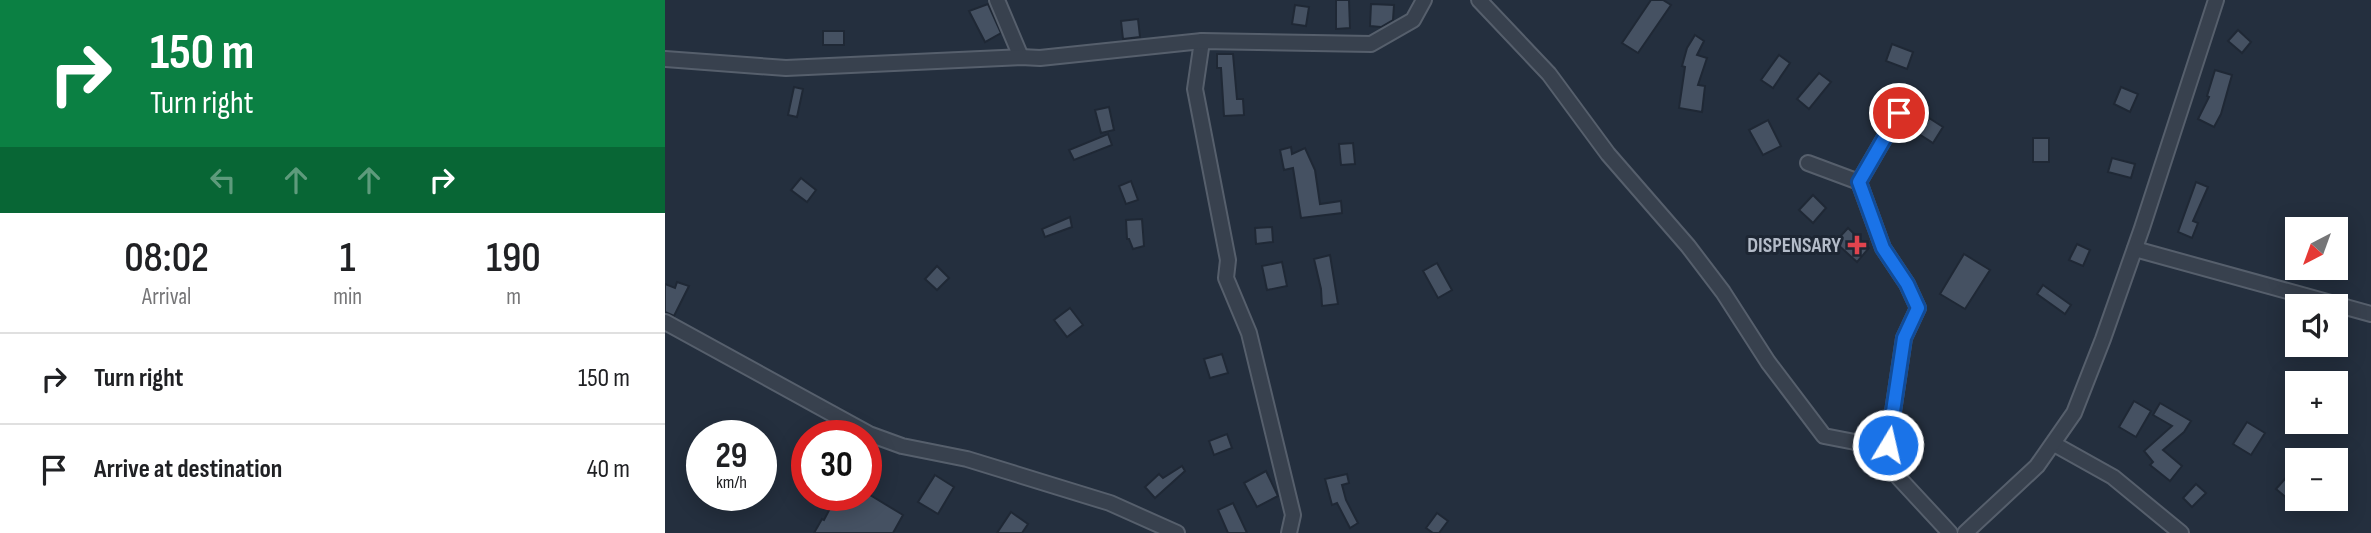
<!DOCTYPE html>
<meta charset="utf-8">
<style>
:root{--surface:#fff;--page:#f2f2f2;--text:#202124;--muted:#757577;--line:#e0e0e0}
body{margin:0;font-family:"Sofia Sans Condensed",sans-serif;background:var(--page);color:var(--text);height:100vh;display:flex;flex-direction:column;font-size:26px;white-space:nowrap}
*{box-sizing:border-box;margin:0}
p{font-size:23px;color:var(--muted)}
.icon{flex:none;width:38px;height:38px;fill:none;stroke:currentColor;stroke-width:2;stroke-linecap:round;stroke-linejoin:round}
.map{position:relative;flex:1;overflow:hidden}
.drawer{display:flex;flex-direction:column;background:var(--surface);width:665px}
.drawer>*{flex:none}
.guide{background:#0b8043;color:#fff;overflow:hidden}
.needle{width:46px;rotate:221deg}
.fabs{position:absolute;left:1620px;top:217px;display:grid;gap:14px}
.fabs a{display:grid;place-items:center;width:63px;height:63px;border-radius:0px;background:var(--surface);box-shadow:0 4px 18px #0003;font-size:35px}
.speed{position:absolute;left:21px;top:420px;display:flex;gap:14px;font-size:35px;font-weight:700;text-align:center}
.speed>*{display:grid;place-content:center;width:91px;height:91px;border-radius:50%;background:var(--surface);box-shadow:0 4px 18px #0003;line-height:1}
.speed small{font-size:18px;font-weight:400}
.speed .limit{border:10px solid #d22;background:#fff;color:#111}
.pin{position:absolute;display:grid;place-items:center;width:60px;height:60px;color:#fff;margin:-30px;border:4px solid #fff;border-radius:50%;box-shadow:0 2px 7px #0007}
.me{position:absolute;width:77px;margin:-38px;rotate:9deg;stroke-linejoin:round;filter:drop-shadow(0 0 5px #0008)}
.turn{display:flex;align-items:center;gap:24px;height:147px;padding:0 35px;font-size:32px}
.turn .icon{width:91px;height:91px;stroke-width:2.5}
.turn b{display:block;font-size:49px;line-height:60px}
.lanes{display:flex;align-items:center;height:66px;padding:0 35px;background:#0003;justify-content:center;gap:35px;direction:ltr}
.lanes .off{opacity:.35}
.eta{display:flex;justify-content:space-evenly;align-items:center;height:119px;text-align:center}
.eta b{font-size:42px;font-weight:600;line-height:49px}
ul{padding:0;list-style:none}
li{display:flex;align-items:center;gap:21px;height:91px;padding:0 35px;border-top:2px solid var(--line)}
li div{flex:1}
li b{display:block;font-size:26px}
li em{font-style:normal}
main{display:flex;flex:1;min-height:0}
.map>svg:first-child{display:block}
.building{fill:#455162;stroke:#1f2835;stroke-width:2}
.lines{fill:none;stroke-linecap:round;stroke-linejoin:round}
.minor-casing{stroke:#565f6c;stroke-width:18}
.minor{stroke:#38414e;stroke-width:14}
.route-casing{stroke:#114b97;stroke-width:18}
.route{stroke:#1a73e8;stroke-width:12}
.health-dot{fill:#e0444e;stroke:#1d2633;stroke-width:2.5}
.labels{text-anchor:middle;stroke-width:6;stroke-linejoin:round;paint-order:stroke}
.poi-label{font-size:21px;font-weight:bold;fill:#b4bcc9;stroke:#1d2633;text-anchor:end}
</style>
<main>
<section class="drawer">
<div class="guide">
<div class="turn"><svg class="icon" aria-label="right" viewBox="0 0 24 24"><path d="M7 20v-9h11M14 6l5 5-5 5"/></svg><div><b>150 m</b>Turn right</div></div>
<div class="lanes"><svg class="icon off" aria-label="left" viewBox="0 0 24 24"><path d="M17 20v-9H6M10 6l-5 5 5 5"/></svg><svg class="icon off" aria-label="ahead" viewBox="0 0 24 24"><path d="M12 20V5M6 11l6-6 6 6"/></svg><svg class="icon off" aria-label="ahead" viewBox="0 0 24 24"><path d="M12 20V5M6 11l6-6 6 6"/></svg><svg class="icon" aria-label="right" viewBox="0 0 24 24"><path d="M7 20v-9h11M14 6l5 5-5 5"/></svg></div>
</div>
<div class="eta">
<div><b>08:02</b><p>Arrival</p></div>
<div><b>1</b><p>min</p></div>
<div><b>190</b><p>m</p></div>
</div>
<ul>
<li><svg class="icon" aria-label="right" viewBox="0 0 24 24"><path d="M7 20v-9h11M14 6l5 5-5 5"/></svg><div><b>Turn right</b></div><em>150 m</em></li>
<li><svg class="icon" aria-label="arrive" viewBox="0 0 24 24"><path d="M6 21V4h12l-3 4 3 4H6"/></svg><div><b>Arrive at destination</b></div><em>40 m</em></li>
</ul>
</section>
<div class="map">
<svg width="1706" height="533" viewBox="0 0 1706 533">
<rect width="100%" height="100%" fill="#242f3e"/>
<g class="building">
<path d="M671 0H684L685 28 671 29Z"/>
<path d="M986 0H998L1006 5 973 53 957 43Z"/>
<path d="M323 4 336 33 320 42 304 11Z"/>
<path d="M706 4 729 5 728 20 716 27 705 26Z"/>
<path d="M630 5 644 7 641 26 627 24Z"/>
<path d="M473 19 475 37 458 39 456 21Z"/>
<path d="M1573 30 1586 42 1577 53 1563 41Z"/>
<rect x="158" y="31" width="21" height="14"/>
<path d="M1030 35 1039 41 1032 55 1042 58 1033 85 1040 86 1037 112 1014 108 1020 67 1017 66 1022 48Z"/>
<path d="M1227 44 1248 52 1242 69 1221 61Z"/>
<path d="M552 54H568L572 99H578L579 115 559 116 556 68H552Z"/>
<path d="M1114 55 1125 63 1108 88 1096 80Z"/>
<path d="M1550 70 1567 75 1556 114 1549 127 1533 119 1544 97 1542 96Z"/>
<path d="M1154 73 1166 82 1144 109 1132 99Z"/>
<path d="M129 87 138 89 132 117 123 115Z"/>
<path d="M1456 87 1473 94 1465 112 1449 104Z"/>
<path d="M444 107 449 130 436 133 430 110Z"/>
<path d="M1264 118 1278 127 1268 143 1254 134Z"/>
<path d="M1103 120 1116 146 1098 155 1084 130Z"/>
<path d="M443 134 447 145 409 160 404 150Z"/>
<rect x="1368" y="138" width="16" height="24"/>
<path d="M688 143 690 164 676 165 674 144Z"/>
<path d="M626 147 627 154 640 148 650 170 655 204 676 201 677 213 636 218 628 168 619 170 615 150Z"/>
<path d="M1447 158 1470 164 1466 178 1443 172Z"/>
<path d="M136 178 151 190 142 202 126 190Z"/>
<path d="M466 181 473 200 461 204 454 186Z"/>
<path d="M1531 182 1543 187 1528 221 1533 223 1527 238 1513 232Z"/>
<path d="M1148 195 1161 208 1148 223 1134 210Z"/>
<path d="M405 217 407 227 380 237 377 229Z"/>
<path d="M477 219 479 246 468 249 464 239H462L461 220Z"/>
<path d="M607 227 608 242 591 244 590 228Z"/>
<path d="M1183 228 1204 248 1192 262 1170 242Z"/>
<path d="M1412 244 1425 250 1418 266 1404 260Z"/>
<path d="M1299 254 1325 270 1300 309 1275 294Z"/>
<path d="M665 255 673 304 657 306 656 289 649 259Z"/>
<path d="M617 262 622 286 602 290 597 266Z"/>
<path d="M772 263 787 290 773 298 758 271Z"/>
<path d="M272 266 284 278 272 290 260 279Z"/>
<path d="M12 282 24 286 9 316 0 312V284L10 288Z"/>
<path d="M1378 285 1406 305 1400 314 1372 294Z"/>
<path d="M405 308 418 325 402 337 389 320Z"/>
<path d="M557 354 563 373 545 378 539 359Z"/>
<path d="M1469 401 1486 411 1471 437 1454 427Z"/>
<path d="M1495 403 1526 421 1519 432 1498 450 1517 466 1505 481 1485 465 1488 462 1479 451 1507 426 1488 415Z"/>
<path d="M1582 422 1600 433 1586 455 1568 444Z"/>
<path d="M562 434 567 448 549 455 544 441Z"/>
<path d="M1633 464V490L1624 500 1611 489Z"/>
<path d="M517 466 520 471 490 498 480 487 494 474 498 478Z"/>
<path d="M601 471 613 496 592 507 579 483Z"/>
<path d="M682 474 684 483 677 485 681 500 693 523 685 528 672 503 667 505 660 479Z"/>
<path d="M270 475 289 487 273 514 253 502Z"/>
<path d="M1531 484 1541 493 1527 507 1518 498Z"/>
<path d="M172 495H205L238 515 228 533H149L157 519 159 520Z"/>
<path d="M568 503 582 533H563L553 510Z"/>
<path d="M346 512 363 524 357 533H332Z"/>
<path d="M772 513 783 521 774 533H768L761 528Z"/>
</g>
<g class="lines">
<g class="minor-casing">
<g id="minor">
<path d="M332 0 356 57"/>
<path d="M814 0 884 74 943 154 1023 246 1058 292 1103 362 1159 436 1195 443 1223 445 1234 478 1285 533"/>
<path d="M537 41 530 89 563 260 561 278 584 333 628 515 624 533"/>
<path d="M0 59 121 68 356 57 375 58 537 41 706 44 748 20 759 0"/>
<path d="M1143 163 1194 182 1218 248 1242 284 1253 308 1239 338 1223 445"/>
<path d="M1194 182 1234 113"/>
<path d="M1470 249 1706 314"/>
<path d="M0 322 204 434 237 446 302 459 445 503 512 533"/>
<path d="M1389 444 1448 477 1516 533"/>
<path d="M1300 533 1372 466 1409 413 1438 339 1477 228 1551 0"/>
</g>
</g>
<use href="#minor" class="minor"/>
</g>
<g class="lines">
<g class="route-casing">
<path id="route" d="M1223 445 1239 338 1253 308 1242 284 1218 248 1194 182 1234 113"/>
</g>
<use href="#route" class="route"/>
</g>
<path class="health-dot" d="M1188.5 234.5h7v7h7v7h-7v7h-7v-7h-7v-7h7z"/>
<g class="labels">
<g class="poi-label">
<text x="1176" y="252">DISPENSARY</text>
</g>
</g>
</svg>
<div class="fabs">
<a><svg class="needle" viewBox="-14 -14 28 28"><path d="M0-13l5 13h-10z" fill="#e53935"/><path d="M0 13l5-13h-10z" fill="#757577"/></svg></a>
<a><svg class="icon" aria-label="sound" viewBox="0 0 24 24"><path d="M4 9h4l5-4v14l-5-4H4zM17 9q2 3 0 6"/></svg></a>
<a>+</a>
<a>−</a>
</div>
<div class="speed"><div>29<small>km/h</small></div><div class="limit">30</div></div>
<div class="pin" style="left:1234px;top:113px;background:#d93025"><svg class="icon" aria-label="arrive" viewBox="0 0 24 24"><path d="M6 21V4h12l-3 4 3 4H6"/></svg></div>
<svg class="me" style="left:1223px;top:445px" viewBox="-20 -20 40 40"><circle r="17" fill="#1a73e8" stroke="#fff" stroke-width="3"/><path d="M0-11L8 9 0 5-8 9z" fill="#fff"/></svg>
</div>
</main>
